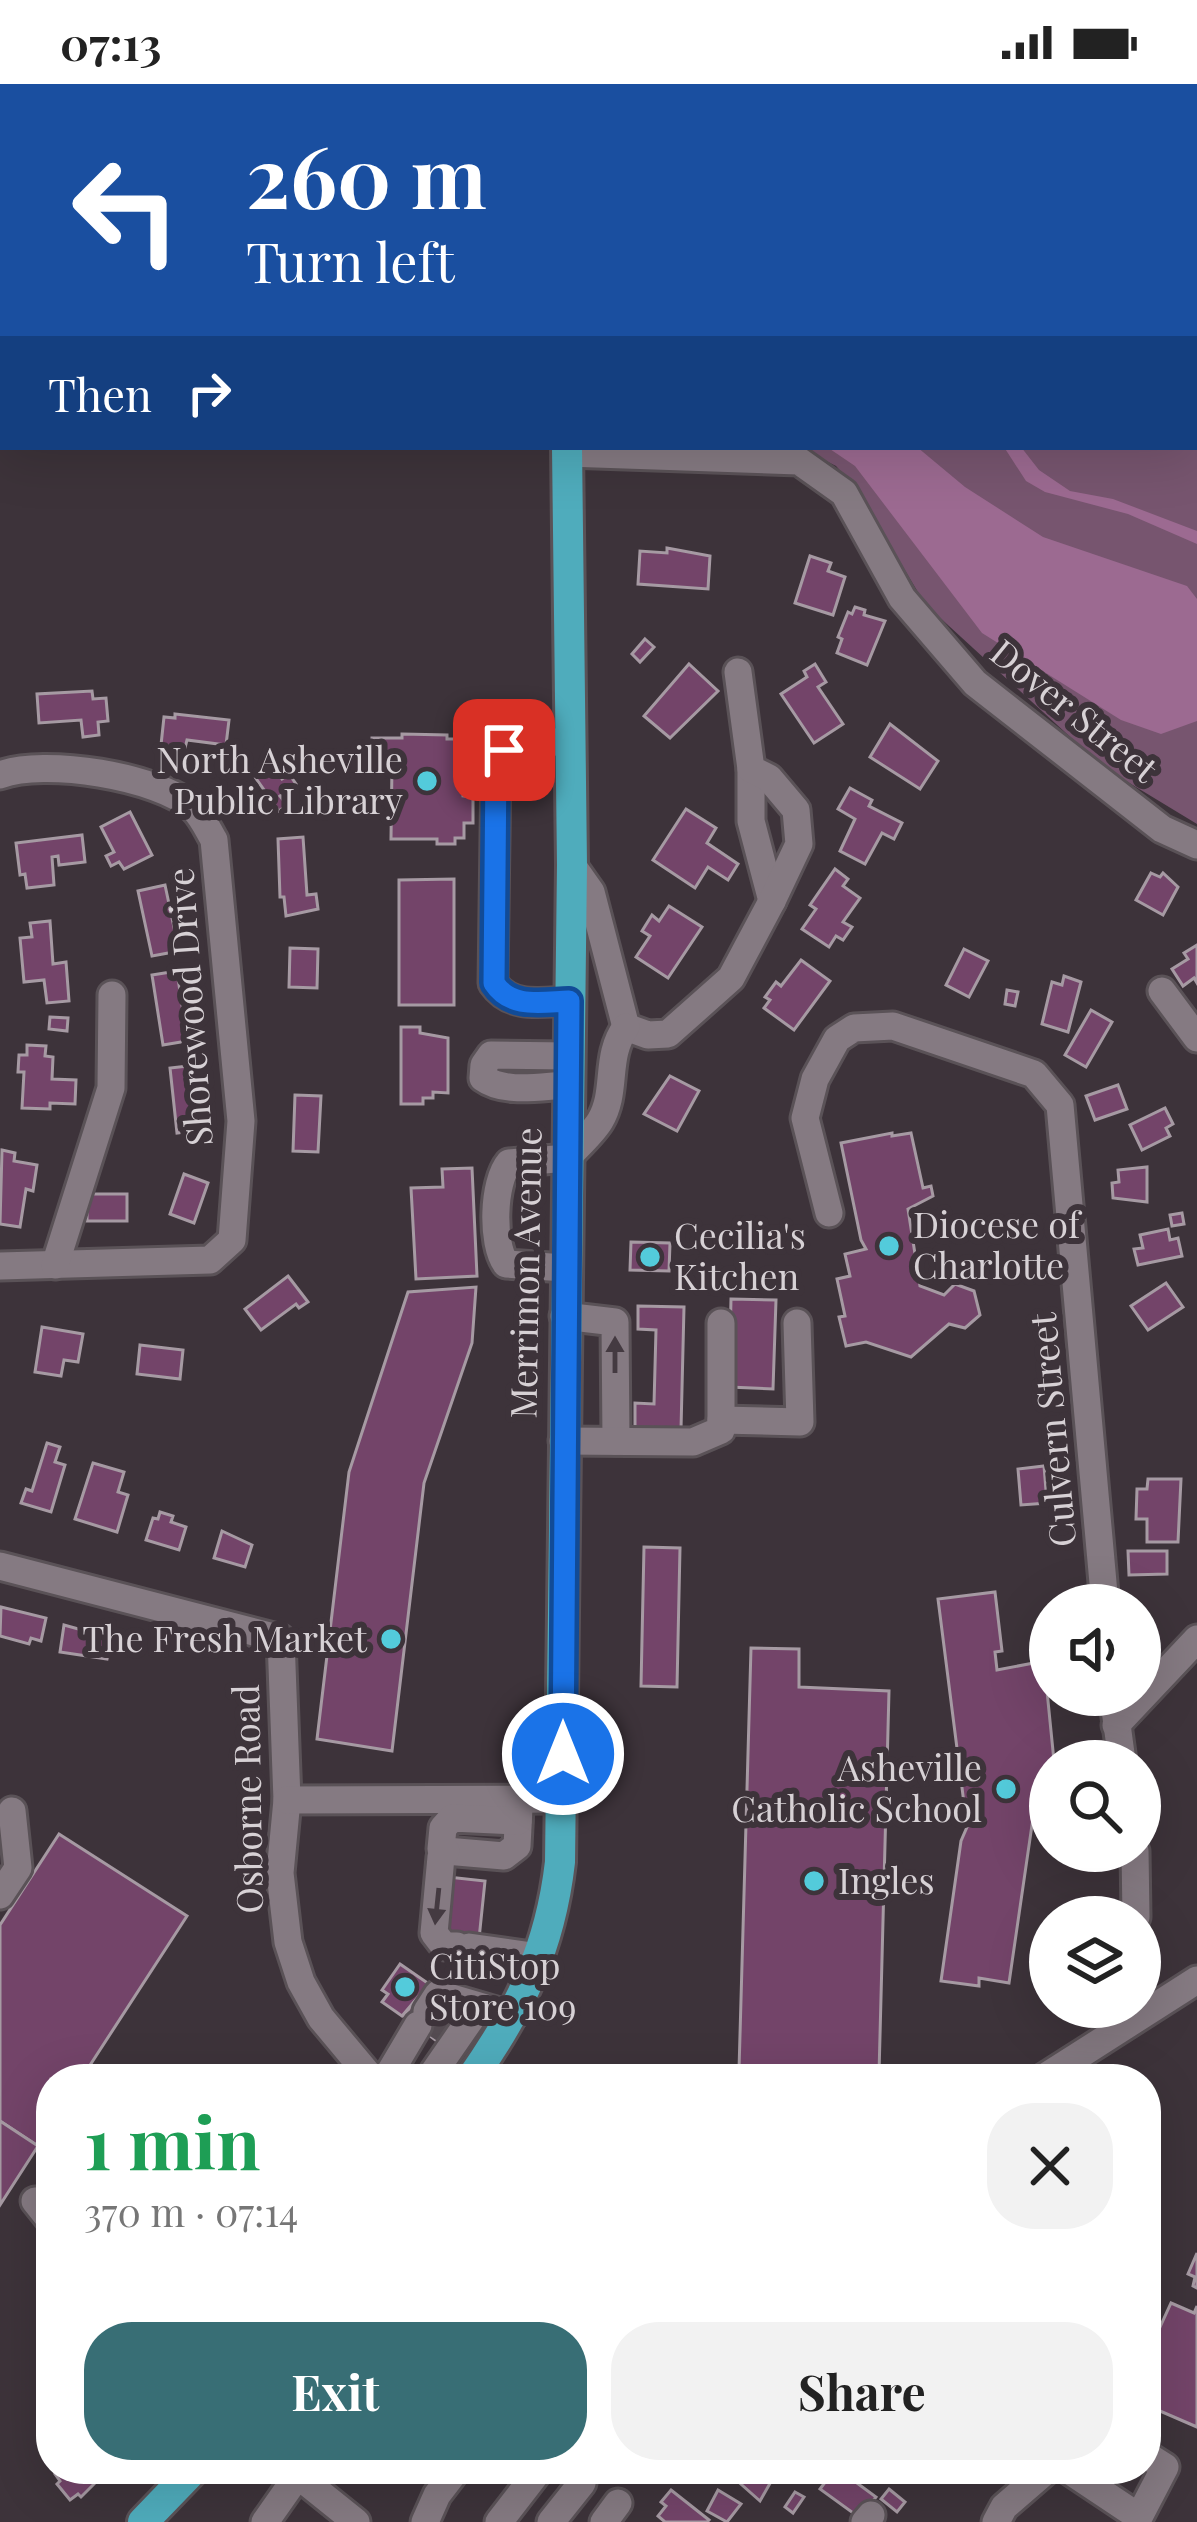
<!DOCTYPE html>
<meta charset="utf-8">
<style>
:root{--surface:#fff;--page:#f2f2f2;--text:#222;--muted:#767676;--accent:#386e75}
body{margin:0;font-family:"Playfair Display",serif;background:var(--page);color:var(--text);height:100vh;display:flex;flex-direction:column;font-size:45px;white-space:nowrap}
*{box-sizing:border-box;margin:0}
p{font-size:39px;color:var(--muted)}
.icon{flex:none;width:66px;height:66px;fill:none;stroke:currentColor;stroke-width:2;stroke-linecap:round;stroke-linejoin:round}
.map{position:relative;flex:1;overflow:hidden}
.drawer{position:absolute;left:36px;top:1980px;width:1125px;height:420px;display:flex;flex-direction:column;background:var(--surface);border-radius:48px;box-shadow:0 12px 48px #0002}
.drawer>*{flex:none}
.guide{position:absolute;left:0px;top:0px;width:1197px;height:366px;box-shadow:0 12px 48px #0002;background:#1a4fa0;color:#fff;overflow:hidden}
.controls{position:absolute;left:1029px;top:1500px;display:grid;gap:24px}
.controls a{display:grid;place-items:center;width:132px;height:132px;border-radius:50%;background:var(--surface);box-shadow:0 12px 48px #0002;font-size:60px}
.pin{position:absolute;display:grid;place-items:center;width:102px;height:102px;color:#fff;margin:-51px;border-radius:24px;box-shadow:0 6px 18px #0006}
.me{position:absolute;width:132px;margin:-66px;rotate:0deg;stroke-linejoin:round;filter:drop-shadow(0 0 9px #0008)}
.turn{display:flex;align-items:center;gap:42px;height:252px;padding:0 48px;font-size:54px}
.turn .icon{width:156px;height:156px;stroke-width:2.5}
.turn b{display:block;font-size:84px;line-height:102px}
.then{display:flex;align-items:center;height:114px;padding:0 48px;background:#0003;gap:24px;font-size:45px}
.round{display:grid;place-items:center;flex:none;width:126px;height:126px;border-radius:48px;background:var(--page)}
.summary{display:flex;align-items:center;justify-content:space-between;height:204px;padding:0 48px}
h1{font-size:72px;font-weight:700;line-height:90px;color:#1e9e55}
.action{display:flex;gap:24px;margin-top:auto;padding:24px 48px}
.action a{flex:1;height:138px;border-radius:48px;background:var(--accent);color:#fff;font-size:48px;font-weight:700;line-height:138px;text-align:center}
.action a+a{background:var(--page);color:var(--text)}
.status{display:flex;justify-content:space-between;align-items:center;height:84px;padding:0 60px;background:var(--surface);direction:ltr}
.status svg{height:33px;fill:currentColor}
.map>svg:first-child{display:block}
.green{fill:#77556f}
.water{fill:#9c6a91}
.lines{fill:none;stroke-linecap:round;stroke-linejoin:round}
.stream{stroke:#9c6a91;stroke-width:6}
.building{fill:#734469;stroke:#a69aa3;stroke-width:3}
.minor-tunnel{stroke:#544b51;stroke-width:27;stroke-dasharray:27 14;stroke-linecap:butt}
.minor-casing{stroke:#5a5257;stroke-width:33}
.major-casing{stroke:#5a5257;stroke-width:36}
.minor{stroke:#857a82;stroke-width:27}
.major{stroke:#4facbc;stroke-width:30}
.oneway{fill:#443a41}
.route-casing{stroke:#114b97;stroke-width:30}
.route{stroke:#1a73e8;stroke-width:21}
.poi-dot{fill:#53cbdb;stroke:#3d333a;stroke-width:4.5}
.labels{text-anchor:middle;stroke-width:12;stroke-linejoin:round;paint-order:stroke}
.street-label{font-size:36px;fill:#d7d1d5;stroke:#3d333a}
.poi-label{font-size:36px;fill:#d7d1d5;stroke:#3d333a;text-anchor:start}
</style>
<div class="status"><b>07:13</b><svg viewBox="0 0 49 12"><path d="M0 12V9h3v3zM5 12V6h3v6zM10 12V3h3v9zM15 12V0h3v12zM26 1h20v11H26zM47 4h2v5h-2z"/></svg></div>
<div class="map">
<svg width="1197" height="2438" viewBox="0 0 1197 2438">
<rect width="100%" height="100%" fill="#3d333a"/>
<g class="green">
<path d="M577 0H1035L1039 3H578Z"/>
<path d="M1194 113 1197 115V740L1103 683 925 520 857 406 836 382 798 363H1194Z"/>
</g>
<g class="water">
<path d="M827 363H917L965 403 1043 453 1187 502 1197 515V637L1161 650 1121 636 982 549 855 382Z"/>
<path d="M1004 363H1021L1039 386 1070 407 1113 415 1197 447V460L1128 430 1045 408 1026 397Z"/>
</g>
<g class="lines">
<g class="stream">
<path d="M208 0 212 3"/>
<path d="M508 3 525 0"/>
</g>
</g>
<g class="building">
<path d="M667 464 710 472 708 505 638 500 640 467 667 469Z"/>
<path d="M810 472 831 479 828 487 845 493 833 531 795 519Z"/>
<path d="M855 523 865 526 864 531 885 537 867 581 837 569 842 555 838 553 848 528 852 530Z"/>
<path d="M645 555 654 563 640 578 632 570Z"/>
<path d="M689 580 718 607 670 654 644 632Z"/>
<path d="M815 580 826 598 818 603 843 640 814 659 781 610 807 593 804 587Z"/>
<path d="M92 607 93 615 106 614 108 637 98 638 99 651 83 653 81 636 39 639 37 610Z"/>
<path d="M175 630 229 636 226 661 187 656 185 664 161 661 164 633 175 634Z"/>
<path d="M890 640 938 677 920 705 870 673Z"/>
<path d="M402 650 447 651V655H463V712L473 713V739H464V754H455V760H437V755H391L392 681H372V654H402Z"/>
<path d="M272 681 282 695 289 690 296 700 280 712 287 721 279 727 255 693Z"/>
<path d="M850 704 872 716 869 722 902 739 894 755 882 749 865 780 840 767 855 735 838 725Z"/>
<path d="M686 725 716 744 707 759 738 780 728 796 708 783 695 804 653 776Z"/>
<path d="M130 728 152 771 124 785 119 778 111 782 106 772 114 768 101 743Z"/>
<path d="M82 751 85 778 59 781 58 772 52 773 54 801 27 804 25 790 20 791 16 759Z"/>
<path d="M303 753 307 811 316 810 318 825 286 832 284 813H280L278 755Z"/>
<path d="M835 785 848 795 843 802 860 814 843 838 852 843 843 856 836 852 829 863 802 845 816 825 810 821Z"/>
<path d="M1151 789 1160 793 1163 789 1178 803 1163 831 1136 816Z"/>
<path d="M454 795V921H399V796Z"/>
<path d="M165 801 179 867 152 872 138 807Z"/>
<path d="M669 822 702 843 668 894 636 873 650 852 642 847 652 831 659 837Z"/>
<path d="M50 837 53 880 66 878 69 917 47 919 44 896 24 898 20 854 32 853 30 839Z"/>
<path d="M1197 861V899L1194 894 1183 902 1172 885 1188 875 1184 869Z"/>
<path d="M290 864 318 865 317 904 289 903Z"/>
<path d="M964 865 988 877 969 913 946 901Z"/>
<path d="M801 876 830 897 794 946 764 924 770 916 765 913 776 898 781 902Z"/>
<path d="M177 887 184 935 191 934 194 950 187 951V957L163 961 152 891Z"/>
<path d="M1064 892 1081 898 1068 948 1042 940 1052 898 1062 901Z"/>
<path d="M1007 906 1018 908 1015 922 1005 920Z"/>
<path d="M1091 926 1112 938 1086 983 1065 971Z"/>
<path d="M50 933 68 934 67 947 49 945Z"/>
<path d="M401 943H420V949L448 954V1009L433 1008V1014H423V1020H401Z"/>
<path d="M27 961 46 962 45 972 53 973 52 995 76 996 75 1020 50 1019V1025L22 1024 24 988H18L19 971H27Z"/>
<path d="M206 980 208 1002 203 1003 210 1045 177 1049 170 984Z"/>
<path d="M670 992 699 1007 677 1047 644 1030Z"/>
<path d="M1118 1001 1127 1025 1095 1036 1086 1012Z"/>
<path d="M295 1011 321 1012 318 1068 293 1067Z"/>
<path d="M1165 1024 1173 1040 1166 1044 1170 1052 1142 1066 1130 1041Z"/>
<path d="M892 1049V1052L911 1049 923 1104 931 1102 933 1112 908 1125 920 1202 944 1211 955 1200 974 1207 980 1231 965 1244 949 1240 911 1273 866 1258 846 1262 839 1233 845 1232 837 1195 850 1192 845 1170 866 1165 861 1156 841 1059Z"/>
<path d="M2 1066 15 1069 14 1077 37 1081 33 1107 26 1105 20 1143 0 1140Z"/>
<path d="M1147 1083V1118L1113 1114 1112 1099 1119 1098 1118 1086Z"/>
<path d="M472 1084 477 1192 416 1195 411 1104 443 1103 442 1085Z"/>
<path d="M184 1090 208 1099 194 1139 170 1130Z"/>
<rect x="87" y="1110" width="40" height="27"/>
<path d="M1182 1129 1184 1140 1172 1142 1170 1131Z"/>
<path d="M1168 1145 1170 1156 1178 1154 1182 1172 1138 1181 1134 1165 1143 1164 1140 1151Z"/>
<path d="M631 1158 670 1159 669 1187 630 1186Z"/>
<path d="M288 1192 308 1218 299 1224 296 1220 261 1246 245 1225Z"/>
<path d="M1166 1199 1183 1223 1148 1246 1131 1222Z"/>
<path d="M476 1203 472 1259 424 1399 392 1667 317 1655 349 1388 408 1208Z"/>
<path d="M731 1215 776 1216 773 1305 729 1303Z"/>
<path d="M638 1222 684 1223 681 1345 635 1344V1319L654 1320 656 1246 638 1245Z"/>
<path d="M42 1243 83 1250 78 1278 64 1276 61 1292 35 1288Z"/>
<path d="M140 1261 183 1266 180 1295 137 1290Z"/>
<path d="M47 1359 60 1363 55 1378 65 1381 51 1428 21 1419 26 1405 32 1407Z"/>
<path d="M93 1379 124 1388 118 1408 128 1411 117 1448 75 1435Z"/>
<path d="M1044 1382 1047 1419 1021 1421 1018 1385Z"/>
<path d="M1148 1395H1181L1178 1458H1147V1435H1136L1137 1405H1147Z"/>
<path d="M160 1428 173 1432 171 1438 186 1443 179 1466 146 1456 153 1434 158 1435Z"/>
<path d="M222 1447 252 1461 245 1483 214 1474Z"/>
<path d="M644 1463 680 1464 677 1603 641 1602Z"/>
<path d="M1128 1467H1167V1490L1129 1491Z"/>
<path d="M995 1508 1002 1567 995 1568 997 1586 1044 1577 1054 1677H1050V1732L1033 1734 1009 1899 979 1894V1902L941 1897 961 1757 967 1743 938 1515Z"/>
<path d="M1 1523 46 1534 41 1557 31 1554 29 1560 0 1552Z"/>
<path d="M64 1541 111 1554 107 1575 60 1568Z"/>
<path d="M751 1564 799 1565V1603L889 1607 879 1990 739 1986Z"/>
<path d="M59 1750 187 1832 81 1995H51V2042L38 2062 0 2037V1841Z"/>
<path d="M448 1793 485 1797 479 1855 442 1849Z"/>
<path d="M400 1880 429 1900 402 1932 382 1918 388 1910 382 1906Z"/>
<path d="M447 1916 464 1928 442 1961 404 1932 414 1918 435 1933Z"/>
<path d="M0 2037 38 2062 0 2121Z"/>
<path d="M1197 2169V2204L1193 2202 1195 2193 1188 2190Z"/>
<path d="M1171 2219 1194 2229 1197 2222V2343L1146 2321V2274Z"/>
<path d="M61 2385H109L81 2413 78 2410 70 2416 57 2400 60 2397 55 2390Z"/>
<path d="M724 2385H763L773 2394 760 2417Z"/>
<path d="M871 2385H900L893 2394 890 2391 887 2395Z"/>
<path d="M842 2388 876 2413 860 2434 820 2405 829 2393 835 2397Z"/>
<path d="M889 2405 905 2418 897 2428 881 2415Z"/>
<path d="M671 2406 709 2436 707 2438H665L658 2432 666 2422 661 2418Z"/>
<path d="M718 2406 741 2420 727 2438 707 2427Z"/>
<path d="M795 2408 804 2413 793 2429 785 2423Z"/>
</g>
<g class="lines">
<path class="minor-tunnel" d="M430 1952 452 1919"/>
<g class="minor-casing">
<g id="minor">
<path d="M1059 0 1063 3"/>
<path d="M1194 93 1197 95"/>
<path d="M567 369 799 377 844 409 902 514 975 599 1162 745 1197 761"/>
<path d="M751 685V737L772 817"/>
<path d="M0 691C43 674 159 692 193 724 202 732 208 746 214 756L241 1037 232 1156 210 1176 0 1182"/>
<path d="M572 781 591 808 626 943 648 951 668 950 731 894 772 817 799 760 796 726 769 694 751 685 738 588"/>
<path d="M1162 907 1197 954"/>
<path d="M569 917C541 918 511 925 493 899L496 679C515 648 538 658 570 659"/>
<path d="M568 1001C542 1002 505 1010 483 994L484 981 491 971 568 972"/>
<path d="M829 1129 805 1034 815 995 837 955 854 944 893 942 1034 990 1060 1021 1105 1521"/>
<path d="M55 1181 111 1004 112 911"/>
<path d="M565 1184 506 1180C491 1159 493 1098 509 1079L567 1074C577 1063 592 1050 600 1037 618 1007 604 973 626 943"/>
<path d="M564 1232 615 1238 616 1357"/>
<path d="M721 1336 800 1338 797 1239"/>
<path d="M563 1357 693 1358 721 1346V1239"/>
<path d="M0 1482 281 1555 287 1716 280 1789 288 1858 301 1898 321 1934 372 1995"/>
<path d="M1113 1611 1122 1677"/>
<path d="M1116 1641 1197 1555"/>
<path d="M287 1716 563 1715"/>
<path d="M446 1767 504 1772 517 1762 519 1724"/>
<path d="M1135 1767 1136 1833"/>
<path d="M0 1811 18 1784 12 1727"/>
<path d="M457 1862H444L434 1849 441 1773 446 1767 441 1765 443 1744 452 1734 518 1737"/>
<path d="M469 1863 539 1873"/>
<path d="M427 1927 438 1910 513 1932"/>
<path d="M434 1988 479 1923"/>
<path d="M386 1995 418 1941"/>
<path d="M1042 1995 1197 1896"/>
<path d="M35 2117 51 2137"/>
<path d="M290 2385 356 2438"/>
<path d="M1067 2385 1139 2433 1165 2383 1146 2371"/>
<path d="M265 2438 298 2391"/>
<path d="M425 2438 437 2411 457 2385"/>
<path d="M499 2438 540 2385"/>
<path d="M551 2438 582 2399 584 2385"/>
<path d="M604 2438 618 2419"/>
<path d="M865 2438 871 2431"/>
<path d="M996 2438 1004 2423 1048 2385"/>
</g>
</g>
<g class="major-casing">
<g id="major">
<path d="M539 0 540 3"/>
<path d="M471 1995C520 1925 550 1865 560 1778L572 781 567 363"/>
<path d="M143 2438 194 2385"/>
</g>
</g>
<use href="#minor" class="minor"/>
<use href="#major" class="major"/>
</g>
<defs><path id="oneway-solid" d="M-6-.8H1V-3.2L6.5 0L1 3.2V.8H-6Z" transform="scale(3)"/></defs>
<g class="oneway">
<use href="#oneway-solid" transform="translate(615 1271) rotate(-90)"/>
<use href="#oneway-solid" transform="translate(437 1822) rotate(96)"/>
</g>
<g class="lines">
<g class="route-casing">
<path id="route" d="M504 666 496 679 494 899C511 925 541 918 569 917L563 1670"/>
</g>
<use href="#route" class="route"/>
</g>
<g class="poi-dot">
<circle cx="427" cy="697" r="12"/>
<circle cx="889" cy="1162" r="12"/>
<circle cx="650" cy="1173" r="12"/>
<circle cx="391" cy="1555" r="12"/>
<circle cx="1006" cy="1705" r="12"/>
<circle cx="814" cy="1797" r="12"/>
<circle cx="405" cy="1903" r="12"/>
</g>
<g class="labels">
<g class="street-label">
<text transform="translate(1074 627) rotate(39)" y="13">Dover Street</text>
<text transform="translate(190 923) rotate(-94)" y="13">Shorewood Drive</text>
<text transform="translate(526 1189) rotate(-89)" y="13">Merrimon Avenue</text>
<text transform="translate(1053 1346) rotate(-95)" y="13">Culvern Street</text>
<text transform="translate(248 1715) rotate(-91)" y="13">Osborne Road</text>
</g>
<g class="poi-label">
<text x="403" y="689" text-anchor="end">North Asheville<tspan x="403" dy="41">Public Library</tspan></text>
<text x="913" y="1154">Diocese of<tspan x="913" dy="41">Charlotte</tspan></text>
<text x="674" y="1165">Cecilia's<tspan x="674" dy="41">Kitchen</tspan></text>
<text x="367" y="1568" text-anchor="end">The Fresh Market</text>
<text x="982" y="1697" text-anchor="end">Asheville<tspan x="982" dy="41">Catholic School</tspan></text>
<text x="838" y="1810">Ingles</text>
<text x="429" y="1895">CitiStop<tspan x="429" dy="41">Store 109</tspan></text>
</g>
</g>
</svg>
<div class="controls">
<a><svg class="icon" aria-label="sound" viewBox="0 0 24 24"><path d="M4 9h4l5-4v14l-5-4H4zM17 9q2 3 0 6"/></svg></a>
<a><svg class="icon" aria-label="search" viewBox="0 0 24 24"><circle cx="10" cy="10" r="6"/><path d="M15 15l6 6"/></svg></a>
<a><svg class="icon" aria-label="layers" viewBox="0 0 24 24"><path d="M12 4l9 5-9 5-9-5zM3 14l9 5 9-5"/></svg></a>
</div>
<div class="pin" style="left:504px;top:666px;background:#d93025"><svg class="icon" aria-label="arrive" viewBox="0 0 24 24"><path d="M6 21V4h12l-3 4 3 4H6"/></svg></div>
<svg class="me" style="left:563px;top:1670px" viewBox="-20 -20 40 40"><circle r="17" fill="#1a73e8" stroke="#fff" stroke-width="3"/><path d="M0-11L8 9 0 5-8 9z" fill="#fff"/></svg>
<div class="guide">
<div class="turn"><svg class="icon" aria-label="left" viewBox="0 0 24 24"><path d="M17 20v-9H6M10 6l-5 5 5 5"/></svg><div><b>260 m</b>Turn left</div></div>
<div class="then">Then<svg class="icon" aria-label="right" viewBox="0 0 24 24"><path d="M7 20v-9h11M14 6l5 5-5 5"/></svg></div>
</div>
<section class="drawer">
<div class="summary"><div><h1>1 min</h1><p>370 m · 07:14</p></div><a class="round"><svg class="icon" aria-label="close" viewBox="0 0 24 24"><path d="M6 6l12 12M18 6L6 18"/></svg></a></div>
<div class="action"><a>Exit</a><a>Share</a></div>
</section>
</div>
